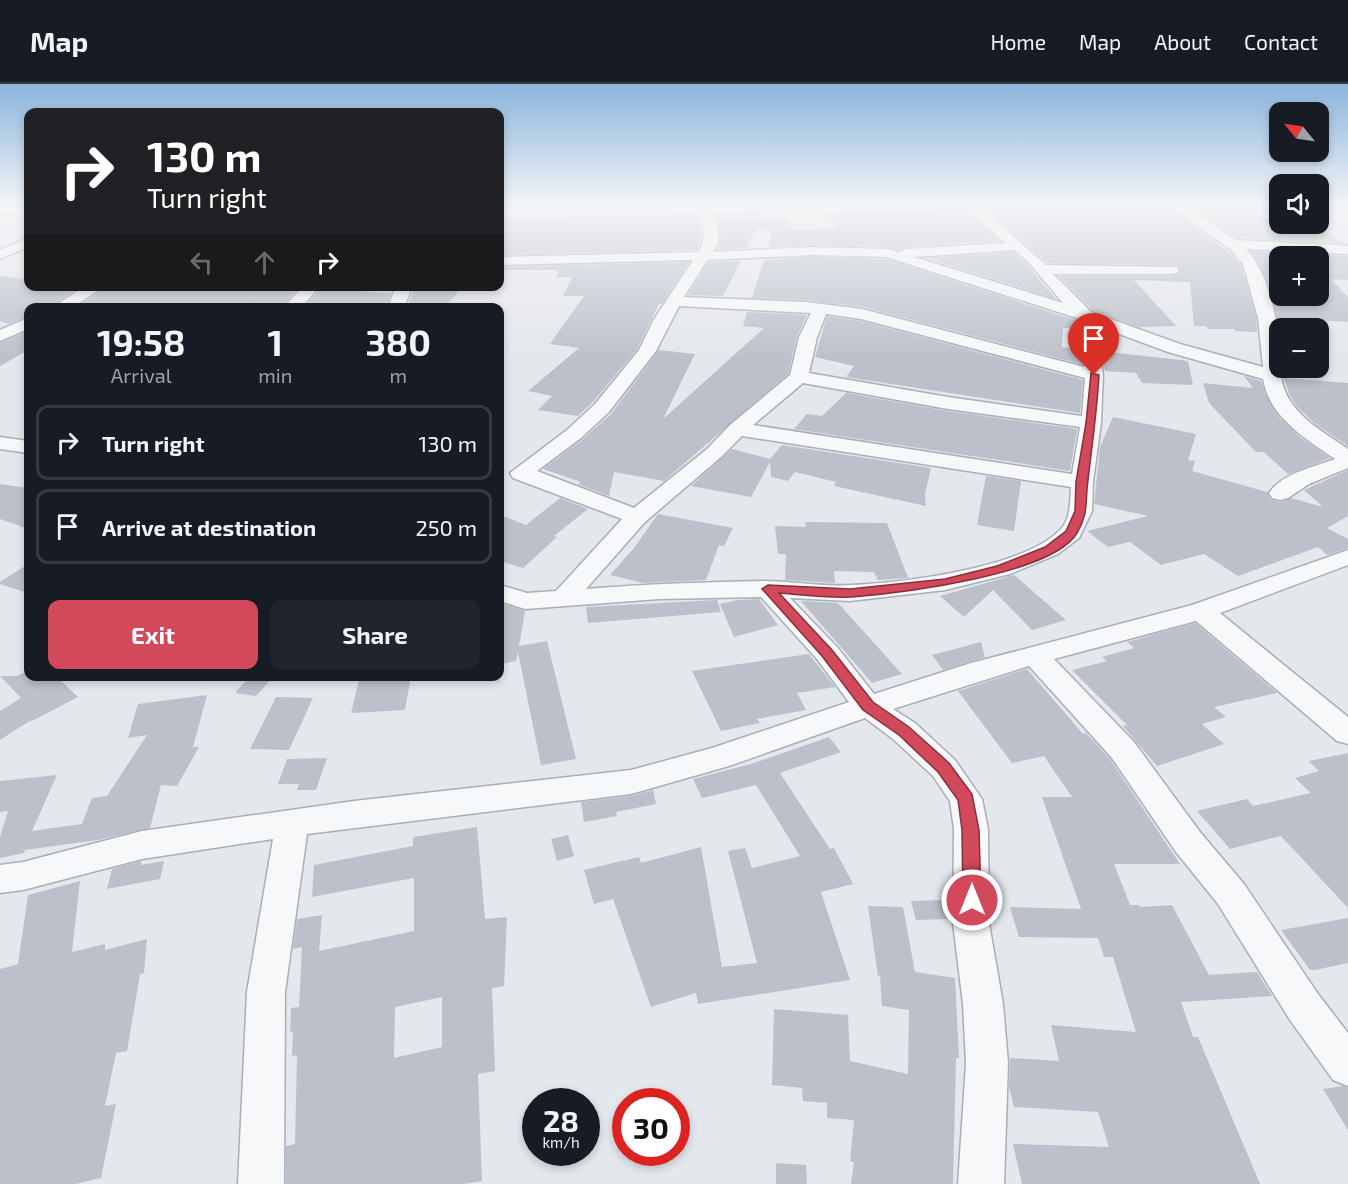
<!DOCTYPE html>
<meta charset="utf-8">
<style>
:root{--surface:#171b24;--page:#20242c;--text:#f1f3f6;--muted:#9ea1a6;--line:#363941;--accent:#d1495b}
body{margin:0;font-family:"Exo 2",sans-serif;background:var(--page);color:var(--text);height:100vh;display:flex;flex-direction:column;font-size:22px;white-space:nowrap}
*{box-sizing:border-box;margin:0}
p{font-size:20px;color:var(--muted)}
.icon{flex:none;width:33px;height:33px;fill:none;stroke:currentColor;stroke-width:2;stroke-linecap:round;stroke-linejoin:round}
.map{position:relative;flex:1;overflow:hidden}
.side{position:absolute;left:24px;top:219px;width:480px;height:378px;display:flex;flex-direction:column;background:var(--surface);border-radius:12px;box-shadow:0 3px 9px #0003}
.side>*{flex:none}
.top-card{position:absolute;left:24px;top:24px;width:480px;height:183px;border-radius:12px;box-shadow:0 3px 9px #0003;background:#202124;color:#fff;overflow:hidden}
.needle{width:39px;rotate:300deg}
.controls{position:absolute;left:1269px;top:18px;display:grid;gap:12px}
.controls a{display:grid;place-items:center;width:60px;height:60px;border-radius:12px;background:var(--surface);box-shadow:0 3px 9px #0003;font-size:30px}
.speed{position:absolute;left:522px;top:1004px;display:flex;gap:12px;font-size:30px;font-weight:700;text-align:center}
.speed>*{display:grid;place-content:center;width:78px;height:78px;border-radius:50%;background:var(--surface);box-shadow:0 3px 9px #0003;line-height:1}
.speed small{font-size:15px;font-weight:400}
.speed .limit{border:9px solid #d22;background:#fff;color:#111}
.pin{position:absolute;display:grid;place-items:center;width:51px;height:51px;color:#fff;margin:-62px -26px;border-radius:50% 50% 50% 0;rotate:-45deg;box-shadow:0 0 6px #0007}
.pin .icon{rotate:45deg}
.me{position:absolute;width:66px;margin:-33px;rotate:0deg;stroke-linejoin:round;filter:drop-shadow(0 0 4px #0008)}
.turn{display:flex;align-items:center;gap:21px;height:126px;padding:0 24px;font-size:27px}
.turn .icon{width:78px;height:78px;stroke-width:2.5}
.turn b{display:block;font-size:42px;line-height:51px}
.lanes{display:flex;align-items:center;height:57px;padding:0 24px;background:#0003;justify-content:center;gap:30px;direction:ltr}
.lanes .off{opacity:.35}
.eta{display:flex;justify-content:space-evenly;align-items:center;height:102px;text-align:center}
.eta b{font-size:36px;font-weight:700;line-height:42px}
.button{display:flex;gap:12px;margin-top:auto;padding:12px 24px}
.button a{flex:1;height:69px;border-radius:12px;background:var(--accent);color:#fff;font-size:24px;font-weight:700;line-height:69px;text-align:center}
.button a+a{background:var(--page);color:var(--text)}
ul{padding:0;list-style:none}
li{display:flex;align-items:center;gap:18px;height:75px;margin:0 12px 9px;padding:0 12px;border:3px solid var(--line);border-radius:12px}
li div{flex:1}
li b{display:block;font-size:22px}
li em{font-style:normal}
header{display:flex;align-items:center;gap:36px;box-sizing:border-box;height:84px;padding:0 30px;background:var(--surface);border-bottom:2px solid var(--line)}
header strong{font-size:28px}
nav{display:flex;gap:33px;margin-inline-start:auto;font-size:21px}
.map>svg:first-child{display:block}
.building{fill:#bbc0ca;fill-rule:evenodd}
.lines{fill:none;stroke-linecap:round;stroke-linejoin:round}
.street-casing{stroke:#a9aeb7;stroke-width:3}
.secondary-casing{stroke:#a9aeb7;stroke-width:3}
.street{fill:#f7f8fa;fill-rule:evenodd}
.secondary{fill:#fff;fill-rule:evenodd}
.route{fill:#d1495b;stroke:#882f3b;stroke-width:1.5}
</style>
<header>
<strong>Map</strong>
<nav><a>Home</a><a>Map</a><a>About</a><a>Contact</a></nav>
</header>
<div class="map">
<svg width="1348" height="1100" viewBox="0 0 1348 1100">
<rect width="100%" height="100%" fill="#e4e7ec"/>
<g class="building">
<path d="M1140 121H1167L1228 167 1241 181 1256 234 1257 248 1235 247 1234 245H1209L1205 242H1194L1190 198 1134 196 1176 242 1138 243 1092 226 1058 192H1172L1179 190 1181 185 1177 181 1047 179 985 124 1062 126 1142 122Z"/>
<path d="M1187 121H1280V140H1311L1346 160 1237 154Z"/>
<path d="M965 125 1000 157 906 163 899 166 887 163 813 161 768 163 772 149 757 143 747 164 717 166 721 154 716 133H786L793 146 837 145 826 130Z"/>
<path d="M698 132 701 152 697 166 500 171V136Z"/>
<path d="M1251 167 1348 172V196L1331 195 1348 213V238L1303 235 1304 244 1280 246 1267 197ZM1280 172H1318V212H1280Z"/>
<path d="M1013 168 1028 182 1056 215 926 174Z"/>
<path d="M813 173 886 175 1075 236 1076 244H1063L1062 263 1079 265 1081 280 863 223 806 216 752 214 764 176Z"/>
<path d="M741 177 723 212 688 211 708 178Z"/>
<path d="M689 178 662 220H659L637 265 593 318 578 332 538 326 552 312 528 307 579 264 550 260 584 212H563L572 193H557L558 186H500V183Z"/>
<path d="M0 192 28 196V202H80L50 224H28V232L9 240 0 237Z"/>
<path d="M106 202H195L296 206 282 224 79 222Z"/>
<path d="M317 202 391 210 386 224H304L318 207Z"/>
<path d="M435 202H463L447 221 407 224 414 203Z"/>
<path d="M747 228 807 231 797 252 788 290 664 397 614 388 609 412 578 400 581 398 543 385 582 356 611 330 659 266 695 270 663 335 764 244 743 242Z"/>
<path d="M827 232 861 237 1083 296 1080 329 846 293 854 282 815 273Z"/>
<path d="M28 247V266L0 282V259Z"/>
<path d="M1101 267 1188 277 1193 301 1142 299 1136 289 1105 287Z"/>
<path d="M1244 292 1261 297 1265 310 1279 333 1300 353 1330 374 1288 390 1264 368H1256L1209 319 1203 299 1253 304Z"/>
<path d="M1284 294 1348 299V362L1318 342 1298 324 1289 310Z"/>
<path d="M846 309 948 327 1077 345 1070 387 794 345 807 330 822 332Z"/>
<path d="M1113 333 1196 350 1188 376 1195 377 1192 387 1267 408 1270 415 1279 418 1291 414 1323 423 1304 406 1348 386V432L1327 444 1348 455V464L1327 471 1318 463 1238 492 1204 470 1161 481 1130 458 1108 463 1087 447 1148 432 1094 420 1100 363Z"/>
<path d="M782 361 931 384 925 410 926 422 834 402 836 398 795 388 788 397 771 393 770 378 751 413 691 402 732 365 770 375Z"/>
<path d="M986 392 1021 397 1014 447 977 441Z"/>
<path d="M0 400 28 404V445L0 435Z"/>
<path d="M560 414 588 425 554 452 557 453 523 484 500 477V431L526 441Z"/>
<path d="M658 430 733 444 724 462 719 461 706 496 643 499 610 491 634 464Z"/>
<path d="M805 438 887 439 908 494 878 496 874 488 834 487 835 499 785 496 786 470H778L775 442 806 443Z"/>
<path d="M28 480V509L0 500V498Z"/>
<path d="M1014 491 1066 536 1032 546 993 506 964 533 940 512Z"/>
<path d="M759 515 778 541 734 553 720 520 739 516Z"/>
<path d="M717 516 721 528 588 539 586 523Z"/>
<path d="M801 517 838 519 902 590 872 599Z"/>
<path d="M500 519 525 527 519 562 547 557 576 675 541 681 518 568 516 577 500 580Z"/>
<path d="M1195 539 1277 609 1214 623 1226 633 1202 640 1224 660 1157 682 1123 642 1127 641 1072 586 1107 577 1102 573 1134 564 1127 558Z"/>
<path d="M981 558 985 573 943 586 932 571Z"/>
<path d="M809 570 835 603 797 609 806 626 757 635 760 639 721 647 692 587Z"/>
<path d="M1027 585 1083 650 1086 649 1110 675 1180 780H1114L1130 821H1139L1140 823 1172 821 1209 891 1257 888 1272 912 1181 918 1193 953H1198L1260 1100H1022L1013 1060 1109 1063 1098 1028 1014 1023 1009 1003 1010 974 1059 977 1051 941 1136 948 1113 873H1104L1098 854 1019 853 1010 823 1081 825 1042 713H1072L1044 672 1012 679 958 607Z"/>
<path d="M28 587V592H56L78 613 30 638 31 636 0 656V627L21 614 0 592H17Z"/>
<path d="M250 592H274L256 612 235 609Z"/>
<path d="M360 592H411L405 626 351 629Z"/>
<path d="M207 611 193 663H199L177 702 161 701 150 744 98 756 25 766 24 769 0 774V753L8 727 0 728V697L57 691 32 747 82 740 92 714 107 712 147 651 128 654 138 620Z"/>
<path d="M276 613 313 614 289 666 250 665Z"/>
<path d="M829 653 841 668 780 689 830 765 834 764 853 800 821 808 850 896 698 920 696 909 651 923 613 815 594 820 584 786 639 773 641 779 701 763 722 883 757 879 728 767 745 764 752 784 800 772 756 701 702 714 693 695 751 680Z"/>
<path d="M1348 669V824L1281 752 1230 765 1197 727 1247 715 1253 722 1311 709 1295 694 1319 687 1309 677Z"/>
<path d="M327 674 316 706H297L299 700H278L287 675Z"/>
<path d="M653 706 656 720 616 728 617 732 584 738 581 718 631 712Z"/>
<path d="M477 743 485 835 507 833 504 902 492 904 495 987 478 990 482 1097 464 1100H286V1062L295 1060 297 971 292 972 293 947 290 948 291 924 299 923 302 863 293 865 297 835 322 831 319 867 414 847V794L312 813 314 781 413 762V753ZM442 913V963L394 974 395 923Z"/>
<path d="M568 751 574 772 557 777 551 755Z"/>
<path d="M141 777V781L164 777 160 795 107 805 112 785Z"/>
<path d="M80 797 72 868 105 860V866L147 855 144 889 140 890 127 967 116 969 105 1022 116 1020 101 1094 75 1100H0V885L18 880 28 811Z"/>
<path d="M943 816 948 835 916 836 911 817Z"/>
<path d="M868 822 903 823 915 888 955 894 959 974H956L953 1100H851L854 1078 850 1077 854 1036 827 1034V1019L803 1017 802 1004 772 1001 774 925 848 931 850 977 908 990 909 926 882 922 880 891 878 892Z"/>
<path d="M1348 834V879L1315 886H1310L1281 846Z"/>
<path d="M1343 1002 1348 1004V1046L1323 1005Z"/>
<path d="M776 1079 806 1081 807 1100H776Z"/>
</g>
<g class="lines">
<g class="street-casing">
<g id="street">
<path d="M704 121C714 125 720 148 718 159 718 160 713 167 713 168L813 163 887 165 899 168 906 165 1005 159 964 121H978L1046 181 1177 183 1179 186 1177 189 1172 190H1053L1091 228 1180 260 1263 283 1258 234 1243 180 1230 165 1169 121H1183L1236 156 1348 162V170L1246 165C1268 189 1276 229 1279 261 1281 281 1278 299 1291 318 1304 338 1328 351 1348 365V384L1309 400 1288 414 1280 416 1272 414 1269 409C1282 389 1314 383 1335 375 1306 355 1269 333 1263 295L1168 268 1095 241 1103 291 1101 339 1093 398 1092 427 1079 454 1058 470 1010 490 945 506 850 517 790 514 837 563 874 610 971 579 1192 521 1348 466V481L1220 529 1348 633V660L1337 657 1196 537 1054 575 1134 658 1200 748 1244 800 1318 910 1348 949V1002L1333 996 1290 936 1218 820 1176 768 1112 674 1029 582 893 625 915 639 955 676 982 715 988 745 989 839 1003 920 1008 979 1004 1100H958L966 979 963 920 953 839 954 745 950 717 933 692 893 655 865 634 729 682 631 710 307 750 285 908 284 1100H238L247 908 273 755 142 775 23 806 0 809V781L23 778 142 747 354 717 631 686 712 664 849 618 817 575 761 513 659 515 525 525 500 517V501L527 509 556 507 622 435 513 394 510 389 567 346 595 320 639 266 653 237 693 176 500 181V173L698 168C708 154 703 140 698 125ZM1014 166 1030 180 1063 219 914 173ZM813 171 886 173 1077 234 1084 283 862 225 806 218 684 213 707 176ZM679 222 811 229 799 253 790 291 730 341 707 365 634 424 537 387 581 354 609 328 656 267ZM826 230 861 235 1085 294 1082 332 948 313 809 289 817 253ZM803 299 948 325 1080 343 1072 390 753 341ZM742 352 1071 403C1070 417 1071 435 1060 446 1023 484 903 499 851 501 822 503 793 497 764 497 705 498 646 500 586 505L645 438 721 373Z"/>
<path d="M28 154V163L0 175V166Z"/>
<path d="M85 202H104L72 224H52Z"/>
<path d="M299 202H314L316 206 301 224H284L300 205Z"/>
<path d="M396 202H412L404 224H388Z"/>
<path d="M28 234V245L0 257V246Z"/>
<path d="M0 353 28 357V369L0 365Z"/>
</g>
</g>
<g class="secondary-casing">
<g id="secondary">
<path d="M0 121H28V131L0 130Z"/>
<path d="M672 121H924L916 126 500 134V124Z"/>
</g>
</g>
<use href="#street" class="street"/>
<use href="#secondary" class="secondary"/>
</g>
<linearGradient id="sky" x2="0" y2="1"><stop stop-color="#8bb4dd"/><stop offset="0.44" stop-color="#f3f4f6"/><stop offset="1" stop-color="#f3f4f6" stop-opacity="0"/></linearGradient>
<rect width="1348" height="275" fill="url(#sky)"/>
<path class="route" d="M1091 289 1099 291C1097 327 1092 361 1088 396 1085 417 1089 429 1077 449 1052 491 900 509 852 513 828 514 803 511 779 509L832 566 873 618 909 643 949 679 972 710 979 746 981 816 978 822 972 824 965 822 963 816 962 746 958 716 938 688 899 651 863 626 822 572 762 505 768 501 850 505 945 495 997 482 1045 463 1066 447 1075 427 1076 398 1086 339Z"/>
</svg>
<div class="controls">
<a><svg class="needle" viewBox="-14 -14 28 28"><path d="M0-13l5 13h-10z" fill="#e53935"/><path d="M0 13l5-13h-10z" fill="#9ea1a6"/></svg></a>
<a><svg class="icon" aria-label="sound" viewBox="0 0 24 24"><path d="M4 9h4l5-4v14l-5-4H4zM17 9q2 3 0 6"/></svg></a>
<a>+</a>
<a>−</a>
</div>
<div class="speed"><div>28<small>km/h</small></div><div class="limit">30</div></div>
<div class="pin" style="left:1094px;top:291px;background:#d93025"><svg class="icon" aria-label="arrive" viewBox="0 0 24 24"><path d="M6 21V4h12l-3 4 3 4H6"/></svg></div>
<svg class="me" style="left:972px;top:816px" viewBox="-20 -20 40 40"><circle r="17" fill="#d1495b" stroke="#fff" stroke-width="3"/><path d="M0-11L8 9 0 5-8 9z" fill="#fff"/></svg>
<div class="top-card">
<div class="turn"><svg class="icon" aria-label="right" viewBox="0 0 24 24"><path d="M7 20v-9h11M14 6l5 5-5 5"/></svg><div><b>130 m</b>Turn right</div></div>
<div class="lanes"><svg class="icon off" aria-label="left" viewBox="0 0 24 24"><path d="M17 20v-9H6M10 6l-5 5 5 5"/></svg><svg class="icon off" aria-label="ahead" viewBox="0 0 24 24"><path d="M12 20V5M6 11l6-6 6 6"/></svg><svg class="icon" aria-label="right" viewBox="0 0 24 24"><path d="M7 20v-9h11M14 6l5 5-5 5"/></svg></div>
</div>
<section class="side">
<div class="eta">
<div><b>19:58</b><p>Arrival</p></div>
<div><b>1</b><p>min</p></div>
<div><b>380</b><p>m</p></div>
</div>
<ul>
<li><svg class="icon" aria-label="right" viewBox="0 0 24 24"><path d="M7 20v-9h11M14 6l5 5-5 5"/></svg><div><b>Turn right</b></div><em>130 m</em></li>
<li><svg class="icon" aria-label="arrive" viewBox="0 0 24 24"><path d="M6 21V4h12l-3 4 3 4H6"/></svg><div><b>Arrive at destination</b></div><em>250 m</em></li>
</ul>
<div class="button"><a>Exit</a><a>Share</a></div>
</section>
</div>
